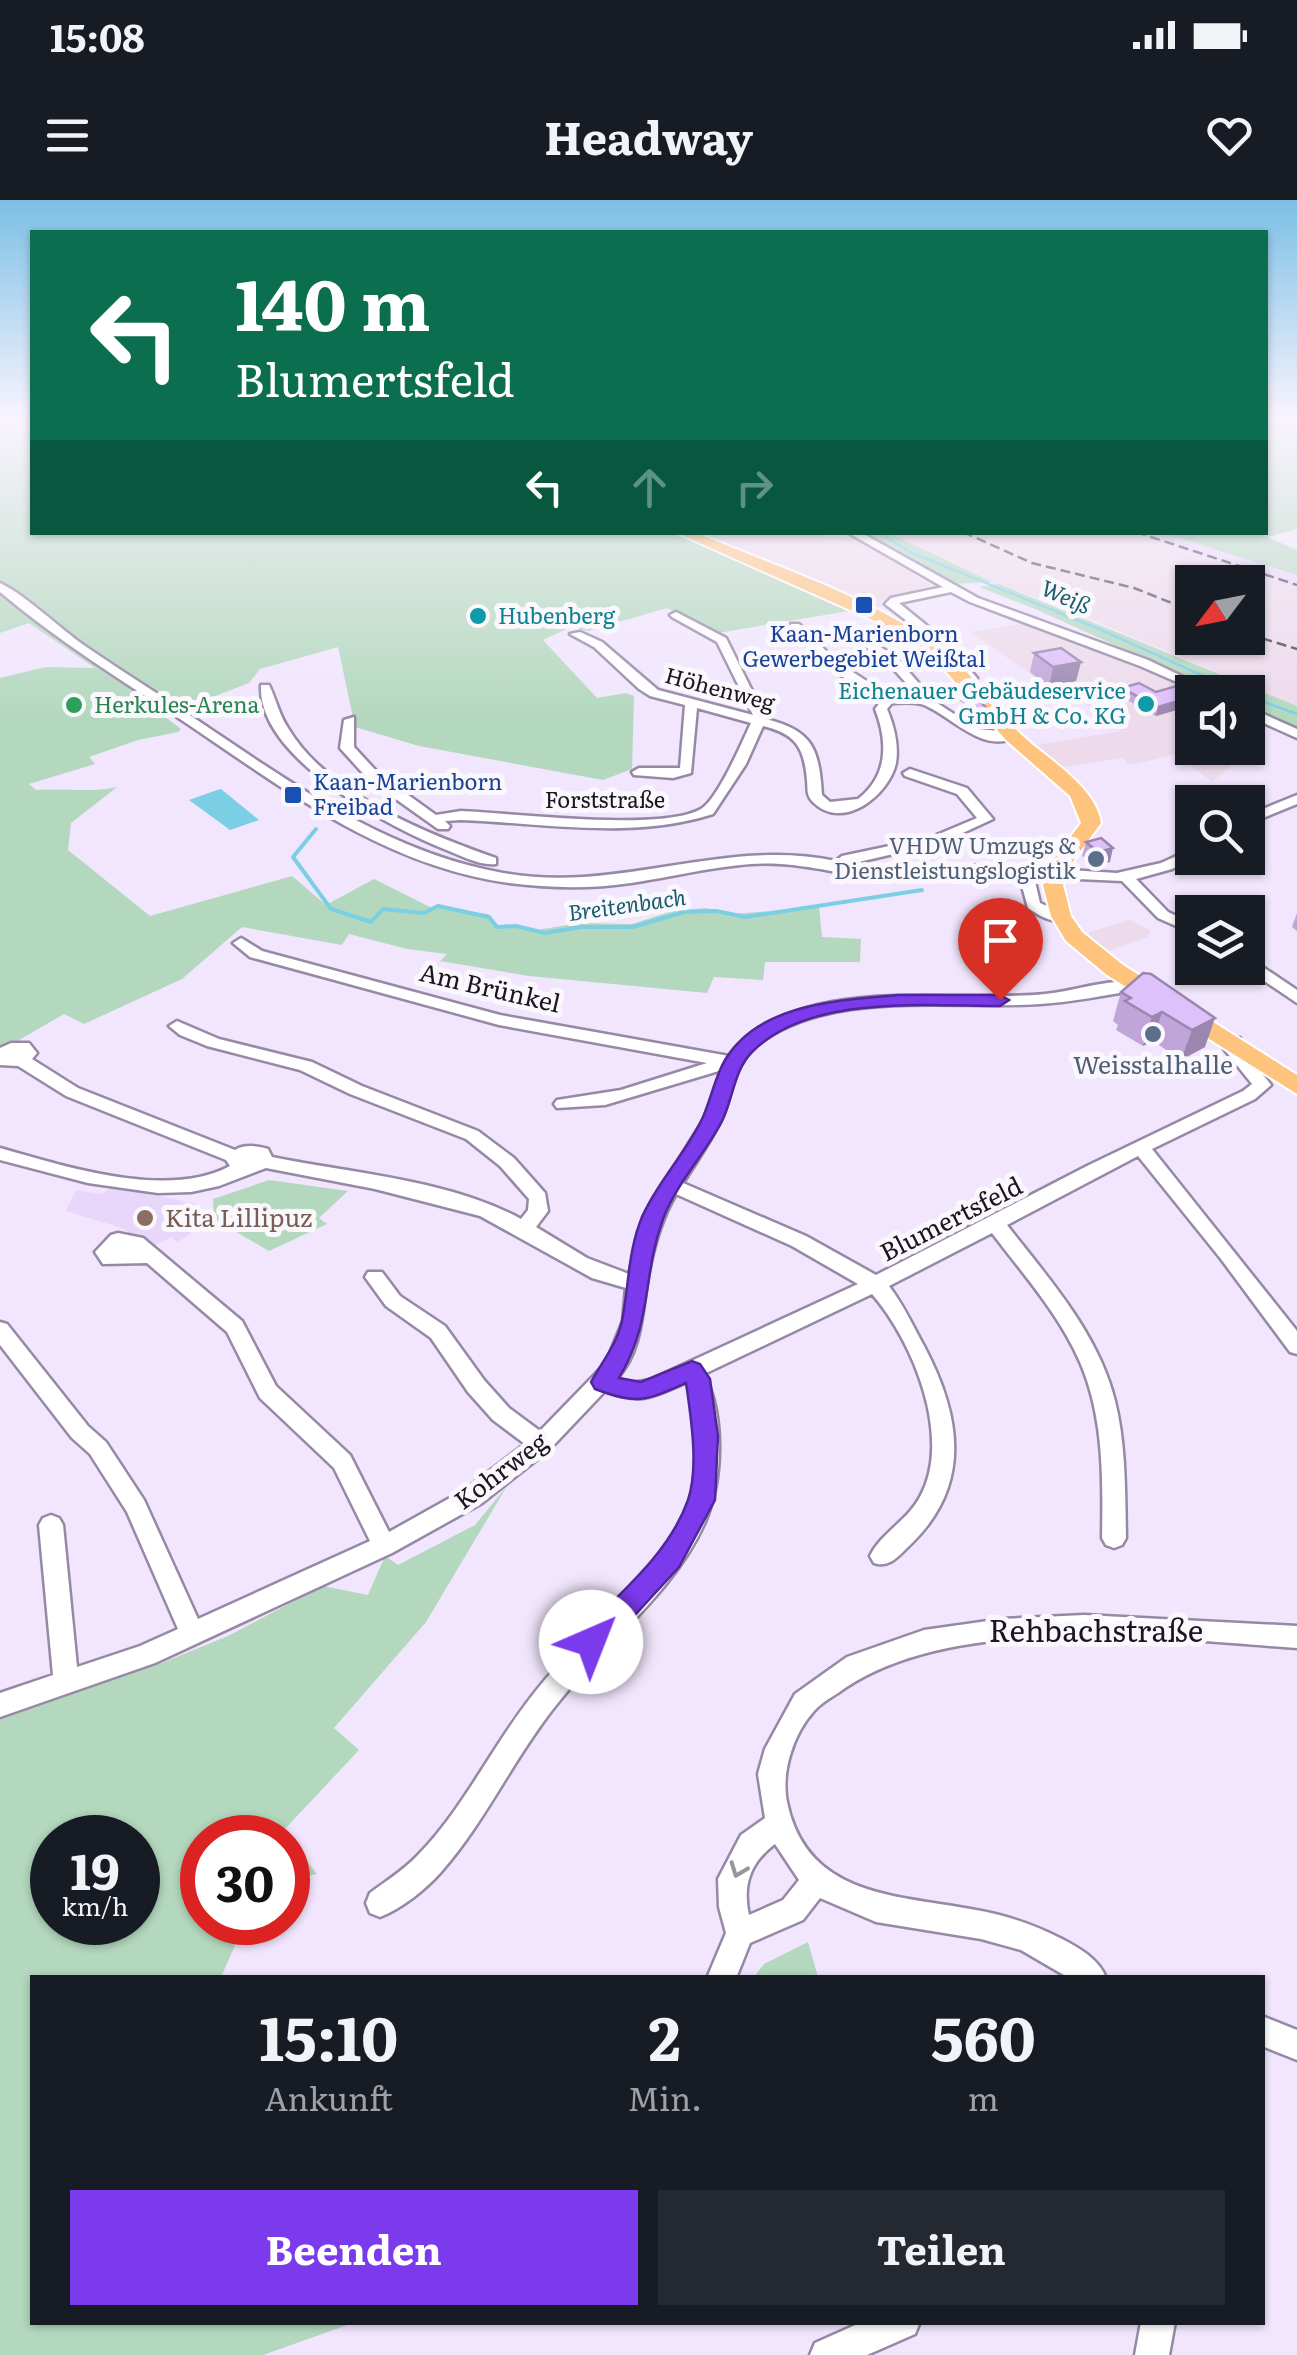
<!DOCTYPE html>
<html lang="de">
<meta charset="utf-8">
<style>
:root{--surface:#171b24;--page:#242831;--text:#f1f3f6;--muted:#9ea1a6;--accent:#7c3aed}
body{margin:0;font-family:Literata,serif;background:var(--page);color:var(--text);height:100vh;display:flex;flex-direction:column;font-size:38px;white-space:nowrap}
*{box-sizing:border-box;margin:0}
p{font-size:32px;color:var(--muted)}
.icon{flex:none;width:55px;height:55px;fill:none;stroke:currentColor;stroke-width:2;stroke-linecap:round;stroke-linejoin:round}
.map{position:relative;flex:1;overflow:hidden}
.drawer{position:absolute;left:30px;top:1775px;width:1235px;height:350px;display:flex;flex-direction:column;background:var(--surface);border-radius:0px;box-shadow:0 2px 8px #0004}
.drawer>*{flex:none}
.banner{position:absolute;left:30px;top:30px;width:1238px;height:305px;border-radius:0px;box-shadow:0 2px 8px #0004;background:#0b6e4f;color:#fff;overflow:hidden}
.needle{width:65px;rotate:238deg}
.controls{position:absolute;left:1175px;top:365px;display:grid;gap:20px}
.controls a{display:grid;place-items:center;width:90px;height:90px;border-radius:0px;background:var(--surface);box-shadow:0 2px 8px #0004;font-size:50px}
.speed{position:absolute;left:30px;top:1615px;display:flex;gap:20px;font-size:50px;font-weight:700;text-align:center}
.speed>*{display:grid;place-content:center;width:130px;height:130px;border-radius:50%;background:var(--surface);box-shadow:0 2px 8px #0004;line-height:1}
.speed small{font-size:25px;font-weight:400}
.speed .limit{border:15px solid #d22;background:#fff;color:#111}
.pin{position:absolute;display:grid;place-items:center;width:85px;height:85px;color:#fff;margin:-102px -42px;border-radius:50% 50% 50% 0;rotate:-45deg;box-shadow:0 0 10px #0007}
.pin .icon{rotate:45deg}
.me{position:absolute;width:110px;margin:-55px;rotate:44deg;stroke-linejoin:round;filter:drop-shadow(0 0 8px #0008)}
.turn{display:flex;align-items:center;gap:35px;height:210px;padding:0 40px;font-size:45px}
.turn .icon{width:130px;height:130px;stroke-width:2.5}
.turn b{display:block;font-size:70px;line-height:85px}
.lanes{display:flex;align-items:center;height:95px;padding:0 40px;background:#0003;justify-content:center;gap:50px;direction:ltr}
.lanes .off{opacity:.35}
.eta{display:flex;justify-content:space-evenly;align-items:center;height:170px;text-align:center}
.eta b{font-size:60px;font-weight:700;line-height:70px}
.primary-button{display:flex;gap:20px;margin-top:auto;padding:20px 40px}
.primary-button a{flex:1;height:115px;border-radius:0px;background:var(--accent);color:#fff;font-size:40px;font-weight:700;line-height:115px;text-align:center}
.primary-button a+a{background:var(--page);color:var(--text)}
.status{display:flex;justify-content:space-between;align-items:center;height:70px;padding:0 50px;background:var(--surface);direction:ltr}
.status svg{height:28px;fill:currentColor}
header{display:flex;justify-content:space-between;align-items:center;height:130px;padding:0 40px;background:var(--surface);font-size:45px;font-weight:700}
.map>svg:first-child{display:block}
.built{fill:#e9d7fb}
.industrial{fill:#eddbeb;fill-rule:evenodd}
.green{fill:#b3d8be;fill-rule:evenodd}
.water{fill:#7bcfe4}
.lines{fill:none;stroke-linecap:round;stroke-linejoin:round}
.stream-far1{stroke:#7bcfe4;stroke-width:2.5}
.stream{stroke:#7bcfe4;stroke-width:4}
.minor-casing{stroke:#9789a5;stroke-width:5}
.major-casing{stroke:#fff;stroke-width:4}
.minor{fill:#fff;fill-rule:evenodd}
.major{fill:#fec47d;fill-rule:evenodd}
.rail{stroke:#48424e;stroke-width:2.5;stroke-dasharray:10 5;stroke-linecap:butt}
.wall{fill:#bfa5d8}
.shaded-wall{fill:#9b86b0}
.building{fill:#dec0fb;stroke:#9b86b0;stroke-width:2.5}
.oneway{stroke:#98969a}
.route{fill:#7c3aed;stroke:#51269a;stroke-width:2.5}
.transit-dot{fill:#1a4fb4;stroke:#faf7fd;stroke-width:4}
.culture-dot{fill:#0f9aa8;stroke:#faf7fd;stroke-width:4}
.leisure-dot{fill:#2e9e5b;stroke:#faf7fd;stroke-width:4}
.service-dot{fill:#5c6f8a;stroke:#faf7fd;stroke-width:4}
.education-dot{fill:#8d6e63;stroke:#faf7fd;stroke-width:4}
.labels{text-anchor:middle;stroke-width:10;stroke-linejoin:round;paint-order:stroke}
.far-water-label{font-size:22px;font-style:italic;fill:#175d6b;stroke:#faf7fd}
.far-culture-label{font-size:22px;fill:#0d838f;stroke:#faf7fd;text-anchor:start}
.far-transit-label{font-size:22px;fill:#164399;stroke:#faf7fd}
.far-street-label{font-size:22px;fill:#1a151f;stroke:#faf7fd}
.far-leisure-label{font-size:22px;fill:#27864d;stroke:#faf7fd;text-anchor:start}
.far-service-label{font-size:22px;fill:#4e5e75;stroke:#faf7fd;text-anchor:end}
.street-label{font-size:25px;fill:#1a151f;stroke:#faf7fd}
.service-label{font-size:25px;fill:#4e5e75;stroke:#faf7fd}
.education-label{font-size:25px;fill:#785e54;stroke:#faf7fd;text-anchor:start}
.near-street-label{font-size:30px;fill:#1a151f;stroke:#faf7fd}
</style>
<div class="status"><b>15:08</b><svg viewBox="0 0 49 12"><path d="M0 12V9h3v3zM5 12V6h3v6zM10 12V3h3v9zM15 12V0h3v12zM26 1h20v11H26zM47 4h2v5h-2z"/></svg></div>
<header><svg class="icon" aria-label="menu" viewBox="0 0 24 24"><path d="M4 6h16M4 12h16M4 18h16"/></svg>Headway<svg class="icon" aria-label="heart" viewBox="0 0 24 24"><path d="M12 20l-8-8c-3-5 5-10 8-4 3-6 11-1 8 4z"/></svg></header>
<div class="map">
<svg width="1297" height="2155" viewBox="0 0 1297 2155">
<rect width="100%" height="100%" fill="#f1e6fd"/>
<g class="built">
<path d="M1131 333H1162L1250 358 1297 375V387Z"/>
<path d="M112 987 198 1004 200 1026 177 1043 172 1037 151 1047 122 1028 66 1011 76 990 101 994Z"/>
</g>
<g class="industrial">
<path d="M825 332 826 337 853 338 931 385 878 402 883 405 879 407 697 333Z"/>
<path d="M889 333H1131L1297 387V506L1050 402 992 382ZM1192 382H1248V438H1192Z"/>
<path d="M1022 424 1102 452 1195 492 1192 548H1210L1204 550 1231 566 1212 582 1177 554 1129 565 1123 558 1055 568 1029 546 1121 531 1075 496 1065 498 970 432Z"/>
<path d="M1131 720 1151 731 1147 737 1109 751 1090 738 1089 732Z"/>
</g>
<g class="green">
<path d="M0 218H32V332L676 333 855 410 718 433 667 408 588 431 571 427 543 440 597 498 626 493 634 496 632 569 603 580 419 546 355 527 338 447 260 469 249 483 166 515 147 503 181 529 178 532 138 540 89 557 95 564 29 584 36 590C64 588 90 593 117 587L71 623 68 650 150 716 292 676 326 705 374 679 430 707 488 714 493 724 537 730 579 723 632 724 673 711 706 708 734 714 819 707 822 737 861 739 860 762H765L763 780 714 777 707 793 529 776 440 761 447 754 407 749 349 734 342 745 242 727 182 779 84 824 64 814 0 851V478L46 467 95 468 29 423 0 433Z"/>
<path d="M1265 218H1297V329L1268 337 1297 350V375L1162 333 1265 332Z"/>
<path d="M861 333H889L992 382 951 384Z"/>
<path d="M999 384 1297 506V529L1248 506V492H1219L1035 409 979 387Z"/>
<path d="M269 980 348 991 319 1018 327 1024 269 1051 214 1019 213 999Z"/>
<path d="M507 1286 426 1422 334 1528 359 1550 283 1631 317 1674 288 1680V1638H202V1722L245 1723 221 1777 32 1778V2122L353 2123 263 2155H0V1514L157 1459 159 1464 228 1436 323 1386 368 1395 385 1356 398 1365 475 1325ZM52 1638H138V1722H52Z"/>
<path d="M808 1742 818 1777H754L764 1764Z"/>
</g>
<path class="water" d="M220 589H221L259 620 230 630 189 600Z"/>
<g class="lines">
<g class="stream-far1">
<path d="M878 332 910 352 1099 429 1239 492"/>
<path d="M1248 496 1297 514"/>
</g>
<path class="stream" d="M316 629 293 657 331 709 371 722 383 709 424 713 438 706 489 717 497 727 516 726 545 733 581 727H633L684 712 716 711 745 717 922 690"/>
<g class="minor-casing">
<g id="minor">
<path d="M847 332H860L978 398 1148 460 1215 492H1200L1140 466 970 402 951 392 899 403 942 438 977 478 969 485H961L959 482 964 477 934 442 885 404 891 398 943 387Z"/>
<path d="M0 383C27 396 59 428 85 446 127 475 170 501 212 530 304 592 393 653 503 673 618 694 724 637 836 661L842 656 932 637 977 618 957 594 905 576 903 573 910 569 967 588 993 619 941 643 850 664 881 670 987 665 1117 673 1161 663 1192 649 1194 658 1172 669 1136 679 1168 712 1192 723V733L1158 718 1122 681 1034 677 1040 703 1069 716C1056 727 1040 716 1028 708L1019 675H1015C969 672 924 682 878 678 833 674 799 661 751 664 710 667 671 677 631 683 591 689 549 688 509 683 385 666 287 591 186 523 123 481 58 441 0 392Z"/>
<path d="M676 412 726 438 766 519C812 531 819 547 822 595L830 602 858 599C888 576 888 542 875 509L881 501 829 468 791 428V424H799L837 462 890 496H918L889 464 845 432 855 430 897 458 934 501 965 521 978 529 1012 532 1018 536C984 556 953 517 924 505 913 501 903 503 892 503L887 509C894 526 899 544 896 563 889 595 843 632 813 602 806 595 808 590 807 580 804 546 795 534 763 526L746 564 713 614C632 640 544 623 461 620L445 621 450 626 448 629H438L369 580 340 548 344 520 354 517V547L379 574 436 615 461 611C512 613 661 632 701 609 718 599 742 542 751 523L697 508 691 573 673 578 634 575 632 572 639 568H680L685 505 650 496 639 489 594 447 570 434 580 432 602 442 658 490 753 515 717 442 672 417 670 415Z"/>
<path d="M261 485H269C276 499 279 515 288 528 327 594 427 634 496 658V664C479 666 460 655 444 649 387 626 257 557 261 485Z"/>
<path d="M1248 507 1297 529V538L1248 516Z"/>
<path d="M1297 595V604L1248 624V615Z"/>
<path d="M241 738 262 751 500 815 729 856C798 771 948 804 1045 794 1076 791 1113 777 1144 782V788L1138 790C1106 795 1073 802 1040 804 954 810 822 787 753 849 734 866 732 895 722 918 712 940 696 962 683 983L806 1036 876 1075 1087 966 1243 891 1252 884 1224 849 1228 838H1240L1241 848 1268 881 1271 885 1255 899 1152 949 1297 1131V1154L1290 1152 1221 1059 1138 956 1007 1025C1049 1079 1098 1133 1115 1201 1126 1245 1125 1292 1126 1338L1122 1345 1114 1348 1106 1345 1102 1338C1103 1279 1104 1217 1080 1162 1059 1114 1023 1074 992 1033L889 1086C903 1104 913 1126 924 1146 960 1214 973 1284 911 1344 900 1354 890 1369 874 1363L870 1356C881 1333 908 1320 920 1297 953 1238 913 1141 872 1094L704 1174C725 1216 723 1280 705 1322 674 1393 604 1444 557 1504 514 1557 486 1621 441 1672 425 1690 402 1708 380 1717L370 1713 366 1703 370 1693C386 1681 404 1670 418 1655 466 1606 495 1540 539 1487 584 1431 651 1384 683 1318 702 1278 698 1223 687 1182 652 1197 642 1205 605 1191L549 1250 482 1303 392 1353 155 1463 0 1517V1493L53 1475 39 1325 43 1318 51 1315 59 1318 63 1325 77 1467 140 1446 178 1429 127 1312 90 1254 72 1238 0 1145V1122L7 1124 88 1226 106 1242 144 1300 198 1419 370 1341 334 1268 260 1198 227 1132 147 1063 103 1064 95 1052 111 1035 118 1033 143 1038 242 1121 276 1186 350 1255 389 1332 466 1289 525 1244 493 1220 468 1192 431 1138 386 1106 365 1077 368 1072H382L400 1096 445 1126 484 1180 509 1208 540 1231 606 1163 623 1121 626 1088 592 1078 480 1016 375 989 266 968 219 986 191 992 158 993 88 983 0 960V948C64 966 167 1000 230 966L226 960 66 896 18 866 0 865V848L11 843H29L37 853 32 859 78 888 235 950C244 944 258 946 268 949L272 957C351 973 450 980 521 1019L528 1010 529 999 500 966 466 939 350 894 300 870 207 846 180 835 169 826 177 821 219 839 312 862 362 886 478 931 514 958 545 993 548 1011 536 1027 587 1058 629 1074 643 1017 704 919 722 870 605 905 557 908 554 904 557 900 621 890 707 863 499 825 250 757 233 743ZM676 994 792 1046 858 1084 650 1180 632 1183 617 1178C641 1153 642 1114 647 1083 652 1052 660 1021 676 994Z"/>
<path d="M1248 757 1297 790V803L1245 768Z"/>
<path d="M1084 1415 1297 1426V1448C1165 1439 949 1411 838 1493 830 1498 820 1504 814 1511 793 1534 781 1573 787 1602 807 1699 900 1695 976 1710 1006 1715 1034 1725 1062 1739 1079 1748 1099 1759 1106 1778H1069L1021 1750 981 1739 876 1722 820 1698 803 1720 750 1743 736 1778H707L726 1733 719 1707 718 1679 741 1635 765 1618 758 1574 765 1549 795 1494 847 1457 924 1430 1002 1419ZM775 1644 799 1680 783 1700 749 1715C742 1684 751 1662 775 1644Z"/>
<path d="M1262 1816 1297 1830V1860L1262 1846Z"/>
<path d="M862 2122H920L915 2134 867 2155H810L815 2143Z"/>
<path d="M1141 2122H1175L1169 2155H1135Z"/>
</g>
</g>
<g class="major-casing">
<path id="major" d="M675 332H695C777 368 871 396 943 450 975 474 996 513 1026 539 1051 561 1096 588 1101 623L1071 664 1063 685 1071 716 1082 732 1123 765 1297 875V894L1107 775 1066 741 1051 716 1043 685 1051 663 1081 623 1070 596 1006 540 935 459 886 426Z"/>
</g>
<use href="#minor" class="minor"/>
<use href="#major" class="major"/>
<g class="rail">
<path d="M963 332 1032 363 1134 388 1192 411"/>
<path d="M1136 332 1297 385"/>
<path d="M1248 434 1297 449"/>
</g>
</g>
<g class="wall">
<path d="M1034 453 1081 462 1076 481 1049 487 1030 472Z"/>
<path d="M1122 488 1156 492H1192V509L1189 507 1190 506 1156 516 1120 496Z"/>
<path d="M963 501 988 510 985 523 978 524 961 514Z"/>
<path d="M1086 642 1110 662 1095 666 1082 656Z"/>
<path d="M1297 713V731L1292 727Z"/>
<path d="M1143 773 1205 847 1181 860 1153 841 1143 846 1116 830 1118 825 1113 821 1121 792Z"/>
</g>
<g class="shaded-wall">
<path d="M1081 462 1076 481 1049 487 1053 467Z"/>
<path d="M1192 497 1190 506 1156 516 1158 507Z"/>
<path d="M988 510 985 523 978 524 980 511Z"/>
<path d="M1113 648 1110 662 1095 666 1098 652Z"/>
<path d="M1162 812 1153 841 1143 846 1152 817Z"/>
<path d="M1215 818 1205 847 1181 860 1192 830Z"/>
</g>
<g class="building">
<path d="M1061 448 1081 462 1053 467 1034 453Z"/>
<path d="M1139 483 1156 492 1180 485 1195 492H1192V497L1158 507 1122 488Z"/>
<path d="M978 499 988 510 980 511 963 501Z"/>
<path d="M1101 638 1113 648 1098 652 1086 642Z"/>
<path d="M1143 773 1151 774 1215 818 1192 830 1162 812 1152 817 1125 801 1131 798 1121 792Z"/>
</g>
<defs><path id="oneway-chevron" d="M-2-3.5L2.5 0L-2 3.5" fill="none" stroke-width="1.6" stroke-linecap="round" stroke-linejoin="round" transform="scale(2.5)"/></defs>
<use class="oneway" href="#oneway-chevron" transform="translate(738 1670) rotate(111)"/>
<linearGradient id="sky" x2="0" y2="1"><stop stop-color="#7cbfe6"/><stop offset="0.42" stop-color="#f9f4fe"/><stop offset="1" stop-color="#f9f4fe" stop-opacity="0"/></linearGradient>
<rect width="1297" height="519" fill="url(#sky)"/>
<path class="route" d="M898 795H1000L1009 800 1000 806C925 806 809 794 752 852 734 870 733 899 722 921 705 954 676 984 663 1019 642 1077 653 1121 619 1178L641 1182 692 1161 700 1164 710 1179 718 1236 715 1300 679 1367 601 1452 591 1455 581 1452 577 1442 581 1433C619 1394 669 1354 688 1300 699 1268 691 1217 686 1183 645 1201 638 1205 595 1189L591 1182C602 1162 617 1144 622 1121 629 1086 628 1048 643 1015 658 981 687 952 703 917 711 899 715 877 725 860 759 803 840 800 898 795Z"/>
<g class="transit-dot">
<rect x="854" y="395" width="20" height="20" rx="5"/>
<rect x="283" y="585" width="20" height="20" rx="5"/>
</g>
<g class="culture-dot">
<circle cx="478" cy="416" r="10"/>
<circle cx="1146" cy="504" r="10"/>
</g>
<circle class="leisure-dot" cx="74" cy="505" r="10"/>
<g class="service-dot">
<circle cx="1096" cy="659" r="10"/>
<circle cx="1153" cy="834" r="10"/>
</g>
<circle class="education-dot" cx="145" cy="1018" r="10"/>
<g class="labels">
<g class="far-water-label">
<text transform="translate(1066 397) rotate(24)" y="8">Weiß</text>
<text transform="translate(627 705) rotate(-8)" y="8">Breitenbach</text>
</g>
<g class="far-culture-label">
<text x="498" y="424">Hubenberg</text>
<text x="1126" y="499" text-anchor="end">Eichenauer Gebäudeservice<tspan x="1126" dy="25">GmbH &amp; Co. KG</tspan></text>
</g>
<g class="far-transit-label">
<text x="864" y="442">Kaan-Marienborn<tspan x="864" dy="25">Gewerbegebiet Weißtal</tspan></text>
<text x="313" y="590" text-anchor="start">Kaan-Marienborn<tspan x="313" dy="25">Freibad</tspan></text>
</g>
<g class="far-street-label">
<text transform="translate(720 489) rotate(15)" y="8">Höhenweg</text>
<text x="605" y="608">Forststraße</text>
</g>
<g class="far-leisure-label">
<text x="94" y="513">Herkules-Arena</text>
</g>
<g class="far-service-label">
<text x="1076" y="654">VHDW Umzugs &amp;<tspan x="1076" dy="25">Dienstleistungslogistik</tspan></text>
</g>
<g class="street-label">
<text transform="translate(490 788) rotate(13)" y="9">Am Brünkel</text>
<text transform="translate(951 1019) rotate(-27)" y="9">Blumertsfeld</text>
<text transform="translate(501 1271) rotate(-37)" y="9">Kohrweg</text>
</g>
<g class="service-label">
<text x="1153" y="874">Weisstalhalle</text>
</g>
<g class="education-label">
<text x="165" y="1027">Kita Lillipuz</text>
</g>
<g class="near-street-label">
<text x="1096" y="1442">Rehbachstraße</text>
</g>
</g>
</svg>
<div class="controls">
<a><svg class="needle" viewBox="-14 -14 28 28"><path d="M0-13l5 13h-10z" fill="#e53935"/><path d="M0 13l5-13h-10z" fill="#9ea1a6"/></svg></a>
<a><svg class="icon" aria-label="sound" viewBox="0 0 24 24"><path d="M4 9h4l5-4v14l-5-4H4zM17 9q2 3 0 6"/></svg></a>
<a><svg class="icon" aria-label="search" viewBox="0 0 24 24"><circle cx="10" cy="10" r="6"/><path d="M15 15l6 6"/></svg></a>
<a><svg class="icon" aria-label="layers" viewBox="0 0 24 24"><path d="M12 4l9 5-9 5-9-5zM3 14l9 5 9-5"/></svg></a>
</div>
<div class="speed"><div>19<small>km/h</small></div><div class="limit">30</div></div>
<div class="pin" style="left:1000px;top:800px;background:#d93025"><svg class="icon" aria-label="arrive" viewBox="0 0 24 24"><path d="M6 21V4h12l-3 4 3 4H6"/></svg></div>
<svg class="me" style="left:591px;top:1442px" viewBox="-20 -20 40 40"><circle r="19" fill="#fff"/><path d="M0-13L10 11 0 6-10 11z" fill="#7c3aed"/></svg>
<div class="banner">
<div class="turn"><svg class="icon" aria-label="left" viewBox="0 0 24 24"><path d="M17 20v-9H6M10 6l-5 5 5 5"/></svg><div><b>140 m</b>Blumertsfeld</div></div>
<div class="lanes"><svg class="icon" aria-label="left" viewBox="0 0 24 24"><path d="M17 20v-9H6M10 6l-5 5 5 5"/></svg><svg class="icon off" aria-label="ahead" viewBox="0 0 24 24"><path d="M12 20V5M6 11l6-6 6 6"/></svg><svg class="icon off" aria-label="right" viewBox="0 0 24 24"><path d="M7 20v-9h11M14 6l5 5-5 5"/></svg></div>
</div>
<section class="drawer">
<div class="eta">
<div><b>15:10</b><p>Ankunft</p></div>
<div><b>2</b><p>Min.</p></div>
<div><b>560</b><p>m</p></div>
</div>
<div class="primary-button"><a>Beenden</a><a>Teilen</a></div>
</section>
</div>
